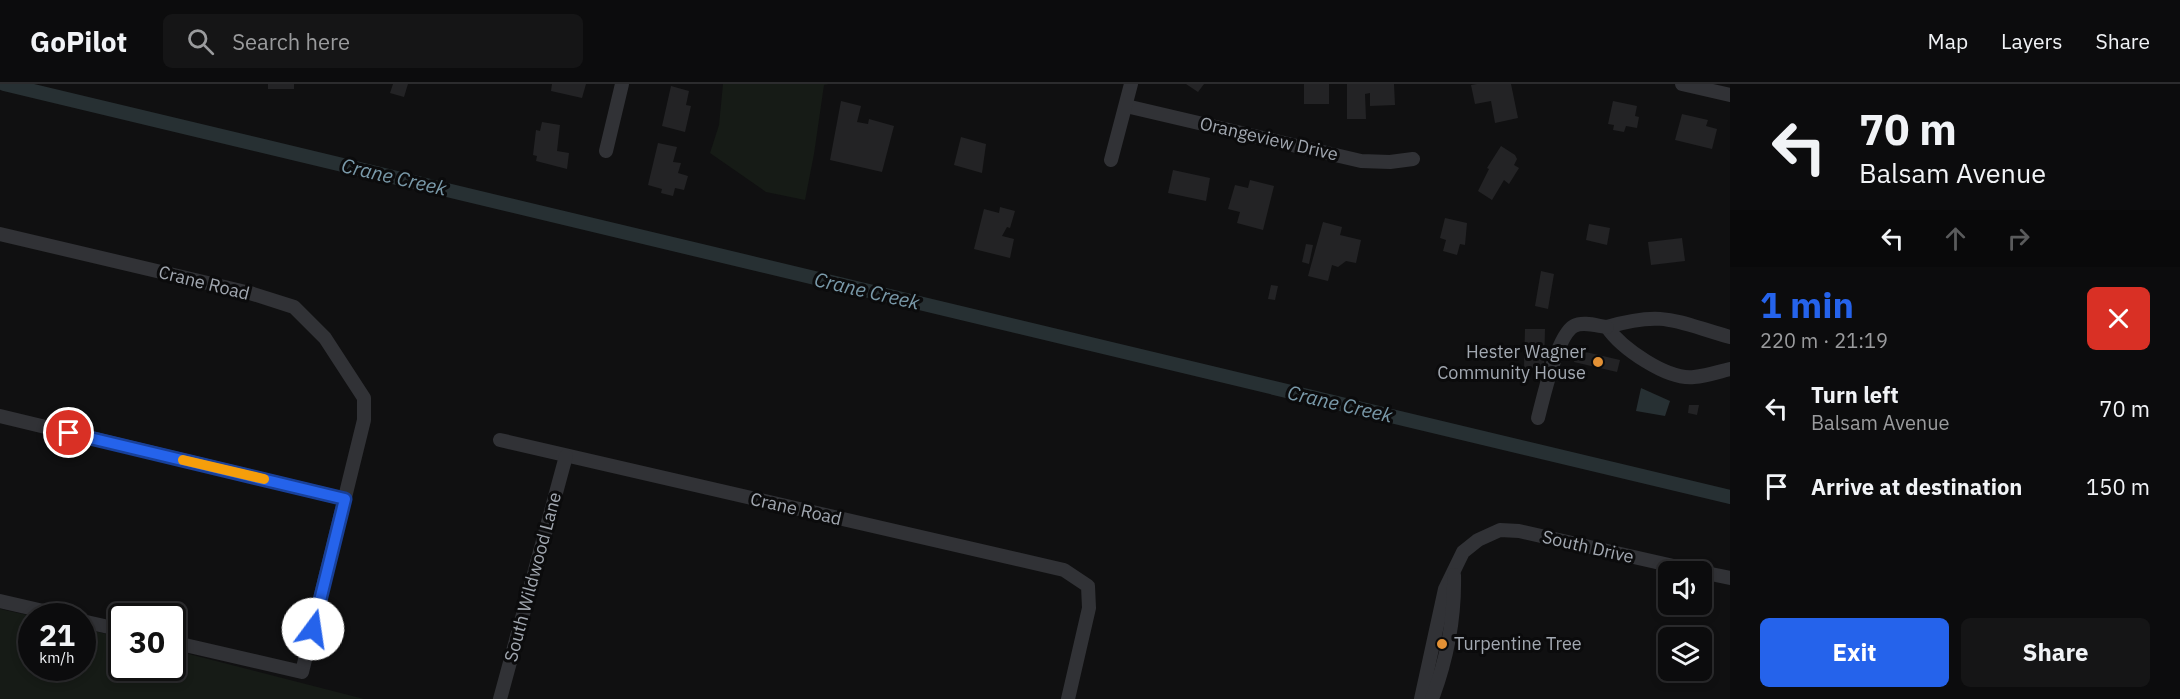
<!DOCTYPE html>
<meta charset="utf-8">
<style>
:root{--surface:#0c0c0d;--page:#151516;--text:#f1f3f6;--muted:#9a9b9d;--line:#2c2c2e;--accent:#2563eb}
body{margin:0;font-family:"IBM Plex Sans",sans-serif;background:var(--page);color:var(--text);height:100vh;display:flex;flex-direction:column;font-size:22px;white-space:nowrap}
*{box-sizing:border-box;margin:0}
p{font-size:20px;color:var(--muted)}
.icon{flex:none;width:33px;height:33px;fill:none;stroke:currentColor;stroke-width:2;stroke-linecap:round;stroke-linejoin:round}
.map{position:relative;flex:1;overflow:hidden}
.details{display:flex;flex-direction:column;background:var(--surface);width:450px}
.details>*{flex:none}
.hud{background:#0c0c0d;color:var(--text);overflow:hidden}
.controls{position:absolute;left:1658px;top:477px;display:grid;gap:12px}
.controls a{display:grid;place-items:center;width:54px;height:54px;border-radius:9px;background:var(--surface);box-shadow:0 3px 9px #0003,0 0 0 2px var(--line);font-size:30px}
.speed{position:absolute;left:18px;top:519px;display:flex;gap:12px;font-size:30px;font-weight:700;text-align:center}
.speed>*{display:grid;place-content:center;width:78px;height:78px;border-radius:50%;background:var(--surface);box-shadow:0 3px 9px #0003,0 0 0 2px var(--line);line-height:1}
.speed small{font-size:15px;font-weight:400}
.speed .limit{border:3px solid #111;border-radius:9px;background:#fff;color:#111}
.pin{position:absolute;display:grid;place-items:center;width:51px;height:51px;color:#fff;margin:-26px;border:3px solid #fff;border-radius:50%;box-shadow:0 2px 6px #0007}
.me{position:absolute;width:66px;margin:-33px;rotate:14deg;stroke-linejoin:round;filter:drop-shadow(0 0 4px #0008)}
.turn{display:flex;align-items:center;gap:21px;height:126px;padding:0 30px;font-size:27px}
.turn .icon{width:78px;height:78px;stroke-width:2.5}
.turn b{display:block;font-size:42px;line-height:51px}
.lanes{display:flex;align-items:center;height:57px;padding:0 30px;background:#0003;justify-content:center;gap:30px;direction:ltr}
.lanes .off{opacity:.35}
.round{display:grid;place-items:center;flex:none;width:63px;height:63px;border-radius:9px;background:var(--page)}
.summary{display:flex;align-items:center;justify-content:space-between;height:102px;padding:0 30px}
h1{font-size:36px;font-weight:800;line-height:45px;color:var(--accent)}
.button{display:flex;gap:12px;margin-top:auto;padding:12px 30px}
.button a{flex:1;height:69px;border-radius:9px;background:var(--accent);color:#fff;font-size:24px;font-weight:800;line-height:69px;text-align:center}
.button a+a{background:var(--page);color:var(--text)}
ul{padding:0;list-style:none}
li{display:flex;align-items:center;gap:18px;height:78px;padding:0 30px}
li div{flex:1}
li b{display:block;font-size:22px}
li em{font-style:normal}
header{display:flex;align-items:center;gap:36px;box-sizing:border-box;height:84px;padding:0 30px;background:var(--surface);border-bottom:2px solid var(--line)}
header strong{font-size:28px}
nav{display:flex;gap:33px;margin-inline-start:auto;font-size:21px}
.search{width:420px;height:54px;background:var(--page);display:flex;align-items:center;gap:15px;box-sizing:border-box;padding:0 21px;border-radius:9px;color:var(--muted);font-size:22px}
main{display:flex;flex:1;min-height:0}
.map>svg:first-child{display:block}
.green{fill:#161b16}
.water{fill:#273033}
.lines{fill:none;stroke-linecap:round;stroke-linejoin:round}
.canal{stroke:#273033;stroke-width:14}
.building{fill:#232325}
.minor{stroke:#313236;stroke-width:14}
.route-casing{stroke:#184099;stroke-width:15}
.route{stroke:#2563eb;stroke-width:10}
.slow{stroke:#f59e0b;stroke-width:10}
.poi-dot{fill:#e39135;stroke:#0b0b0c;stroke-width:2}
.labels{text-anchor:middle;stroke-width:6;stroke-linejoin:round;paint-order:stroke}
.street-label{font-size:18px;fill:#a2a8b1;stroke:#0b0b0c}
.poi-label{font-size:18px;fill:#a2a8b1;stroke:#0b0b0c;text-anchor:end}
.water-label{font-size:20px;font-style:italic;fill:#7a9aaa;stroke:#0b0b0c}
</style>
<header>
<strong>GoPilot</strong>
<div class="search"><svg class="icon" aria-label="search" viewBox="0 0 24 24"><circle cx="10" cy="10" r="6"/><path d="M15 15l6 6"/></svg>Search here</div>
<nav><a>Map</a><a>Layers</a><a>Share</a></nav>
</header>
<main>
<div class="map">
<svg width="1730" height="615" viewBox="0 0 1730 615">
<rect width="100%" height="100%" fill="#101011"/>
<g class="green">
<path d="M723 0H829L824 1 814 70 805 116 766 108 710 69 719 41Z"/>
<path d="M0 525 32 532V584H82L83 544 121 554 122 584H172L173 566 364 615H0Z"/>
</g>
<path class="water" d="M1641 304 1670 317 1665 332 1636 327Z"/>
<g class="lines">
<path class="canal" d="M4 0 1730 413"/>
</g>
<g class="building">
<rect x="268" y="0" width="26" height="5"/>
<path d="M393 0H408L404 13 390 9Z"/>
<path d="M552 0H586L582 14 551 7Z"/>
<path d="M1186 0H1204L1198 8Z"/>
<rect x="1304" y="0" width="25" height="20"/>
<path d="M1347 0H1394L1395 21 1370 22V9L1365 10 1366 35H1347Z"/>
<path d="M1477 0H1511L1518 34 1495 39 1491 17 1475 20 1471 1Z"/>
<path d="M671 2 689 7 686 21 691 22 685 48 662 42Z"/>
<path d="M841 17 861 22 857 38 868 40 869 35 894 42 882 88 830 76Z"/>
<path d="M1613 17 1637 22 1635 32 1639 33 1637 44 1626 42 1624 48 1613 46 1614 41 1608 40Z"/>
<path d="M1682 30 1708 36 1706 42 1717 45 1712 65 1675 56Z"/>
<path d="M542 38 560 41 557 67 569 69 567 85 536 77 537 72 533 71 536 46 540 47Z"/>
<path d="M961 53 986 60 982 89 954 81Z"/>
<path d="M658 59 677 63 673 78 681 79 678 89 688 92 684 106 675 104 673 112 661 109 662 105 648 101Z"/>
<path d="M1501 62 1515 71 1517 75 1514 81 1519 84 1509 100 1504 96 1492 116 1478 107 1489 85 1487 84Z"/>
<path d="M1173 86 1210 94 1206 117 1168 109Z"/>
<path d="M1250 96 1274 102 1263 146 1237 139 1240 128 1228 125 1235 101 1248 104Z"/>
<path d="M1000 123 1015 127 1010 144 1007 143 1002 152 1014 155 1010 174 974 165 984 125 999 129Z"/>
<path d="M1445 134 1467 139 1465 161 1460 160 1457 171 1443 167 1446 156 1440 154Z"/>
<path d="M1323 138 1342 143 1340 151 1361 156 1356 179 1346 177 1338 183 1332 181 1328 197 1308 192Z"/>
<path d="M1589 140 1610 144 1607 161 1586 156Z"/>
<path d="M1682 154 1685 177 1651 181 1648 158Z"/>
<path d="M1306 160 1313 161 1309 180 1302 178Z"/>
<path d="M1541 187 1554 190 1548 225 1535 222Z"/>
<path d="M1271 201 1278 202 1275 216 1268 215Z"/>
<path d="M1525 245H1545L1544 284H1524Z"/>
<path d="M1577 266 1620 276 1617 288 1574 278Z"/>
<path d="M1689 321H1699L1697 331 1688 329Z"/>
</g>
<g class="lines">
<g class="minor">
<path d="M1682 0 1730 11"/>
<path d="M1126 22 1361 77 1390 78 1413 75"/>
<path d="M606 67 622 0"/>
<path d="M1111 76 1131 0"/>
<path d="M0 150 250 209 294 223 325 254 364 314V336L302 588 172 558"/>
<path d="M1730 253C1676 238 1665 226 1607 243 1621 264 1667 296 1694 293 1706 292 1718 288 1730 285"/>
<path d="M0 332 345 415"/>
<path d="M1538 334C1543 315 1557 251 1574 242 1583 237 1598 242 1607 243"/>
<path d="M500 356 1064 486 1088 502 1089 524 1068 615"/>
<path d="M1701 488 1730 494"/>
<path d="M0 517 65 532"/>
<path d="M82 537 122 546"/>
<path d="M500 615 566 372"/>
<path d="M1421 615 1445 505 1463 468 1478 456 1500 446 1519 447 1700 488"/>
<path d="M1432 615C1447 575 1455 533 1454 491"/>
</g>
</g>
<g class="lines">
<g class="route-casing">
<path id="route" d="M69 349 345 415 313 545"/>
</g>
<use href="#route" class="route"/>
<path class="slow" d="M183 376 264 395"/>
</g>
<g class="poi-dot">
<circle cx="1598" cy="278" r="6"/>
<circle cx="1442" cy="560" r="6"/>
</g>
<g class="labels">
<g class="street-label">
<text transform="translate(1269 55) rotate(13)" y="6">Orangeview Drive</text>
<text transform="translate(204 199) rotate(14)" y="6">Crane Road</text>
<text transform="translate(796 425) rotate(13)" y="6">Crane Road</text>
<text transform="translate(1588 463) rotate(13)" y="6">South Drive</text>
<text transform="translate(533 493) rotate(-75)" y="6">South Wildwood Lane</text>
</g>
<g class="poi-label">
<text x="1586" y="274">Hester Wagner<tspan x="1586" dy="21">Community House</tspan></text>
<text x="1454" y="566" text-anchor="start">Turpentine Tree</text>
</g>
<g class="water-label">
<text transform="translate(394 93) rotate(13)" y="7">Crane Creek</text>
<text transform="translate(867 207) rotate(13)" y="7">Crane Creek</text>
<text transform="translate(1340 320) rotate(13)" y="7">Crane Creek</text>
</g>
</g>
</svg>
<div class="controls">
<a><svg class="icon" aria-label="sound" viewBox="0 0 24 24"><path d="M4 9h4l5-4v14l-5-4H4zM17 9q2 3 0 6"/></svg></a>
<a><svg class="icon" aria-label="layers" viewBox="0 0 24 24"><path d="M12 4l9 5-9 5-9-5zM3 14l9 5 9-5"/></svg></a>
</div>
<div class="speed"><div>21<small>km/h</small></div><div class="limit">30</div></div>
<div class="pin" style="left:69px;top:349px;background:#d93025"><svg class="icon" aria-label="arrive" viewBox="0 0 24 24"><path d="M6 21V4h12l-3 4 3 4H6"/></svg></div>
<svg class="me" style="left:313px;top:545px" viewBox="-20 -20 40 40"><circle r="19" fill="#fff"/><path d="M0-13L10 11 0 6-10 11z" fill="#2563eb"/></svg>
</div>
<section class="details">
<div class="hud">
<div class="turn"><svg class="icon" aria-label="left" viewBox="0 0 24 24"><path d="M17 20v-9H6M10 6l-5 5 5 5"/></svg><div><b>70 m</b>Balsam Avenue</div></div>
<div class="lanes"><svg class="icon" aria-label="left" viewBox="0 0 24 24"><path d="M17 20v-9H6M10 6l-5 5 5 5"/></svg><svg class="icon off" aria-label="ahead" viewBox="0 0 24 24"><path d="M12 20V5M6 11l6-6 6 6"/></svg><svg class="icon off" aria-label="right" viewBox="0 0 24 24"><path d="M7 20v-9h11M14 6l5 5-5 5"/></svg></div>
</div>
<div class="summary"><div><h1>1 min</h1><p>220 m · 21:19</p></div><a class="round" style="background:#d93025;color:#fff"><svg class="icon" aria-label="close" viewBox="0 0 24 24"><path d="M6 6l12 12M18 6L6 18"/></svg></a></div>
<ul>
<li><svg class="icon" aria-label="left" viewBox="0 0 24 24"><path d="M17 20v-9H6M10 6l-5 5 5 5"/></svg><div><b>Turn left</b><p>Balsam Avenue</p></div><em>70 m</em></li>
<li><svg class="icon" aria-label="arrive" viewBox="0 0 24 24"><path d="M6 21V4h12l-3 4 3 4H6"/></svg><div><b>Arrive at destination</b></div><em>150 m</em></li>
</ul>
<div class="button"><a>Exit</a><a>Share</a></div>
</section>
</main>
